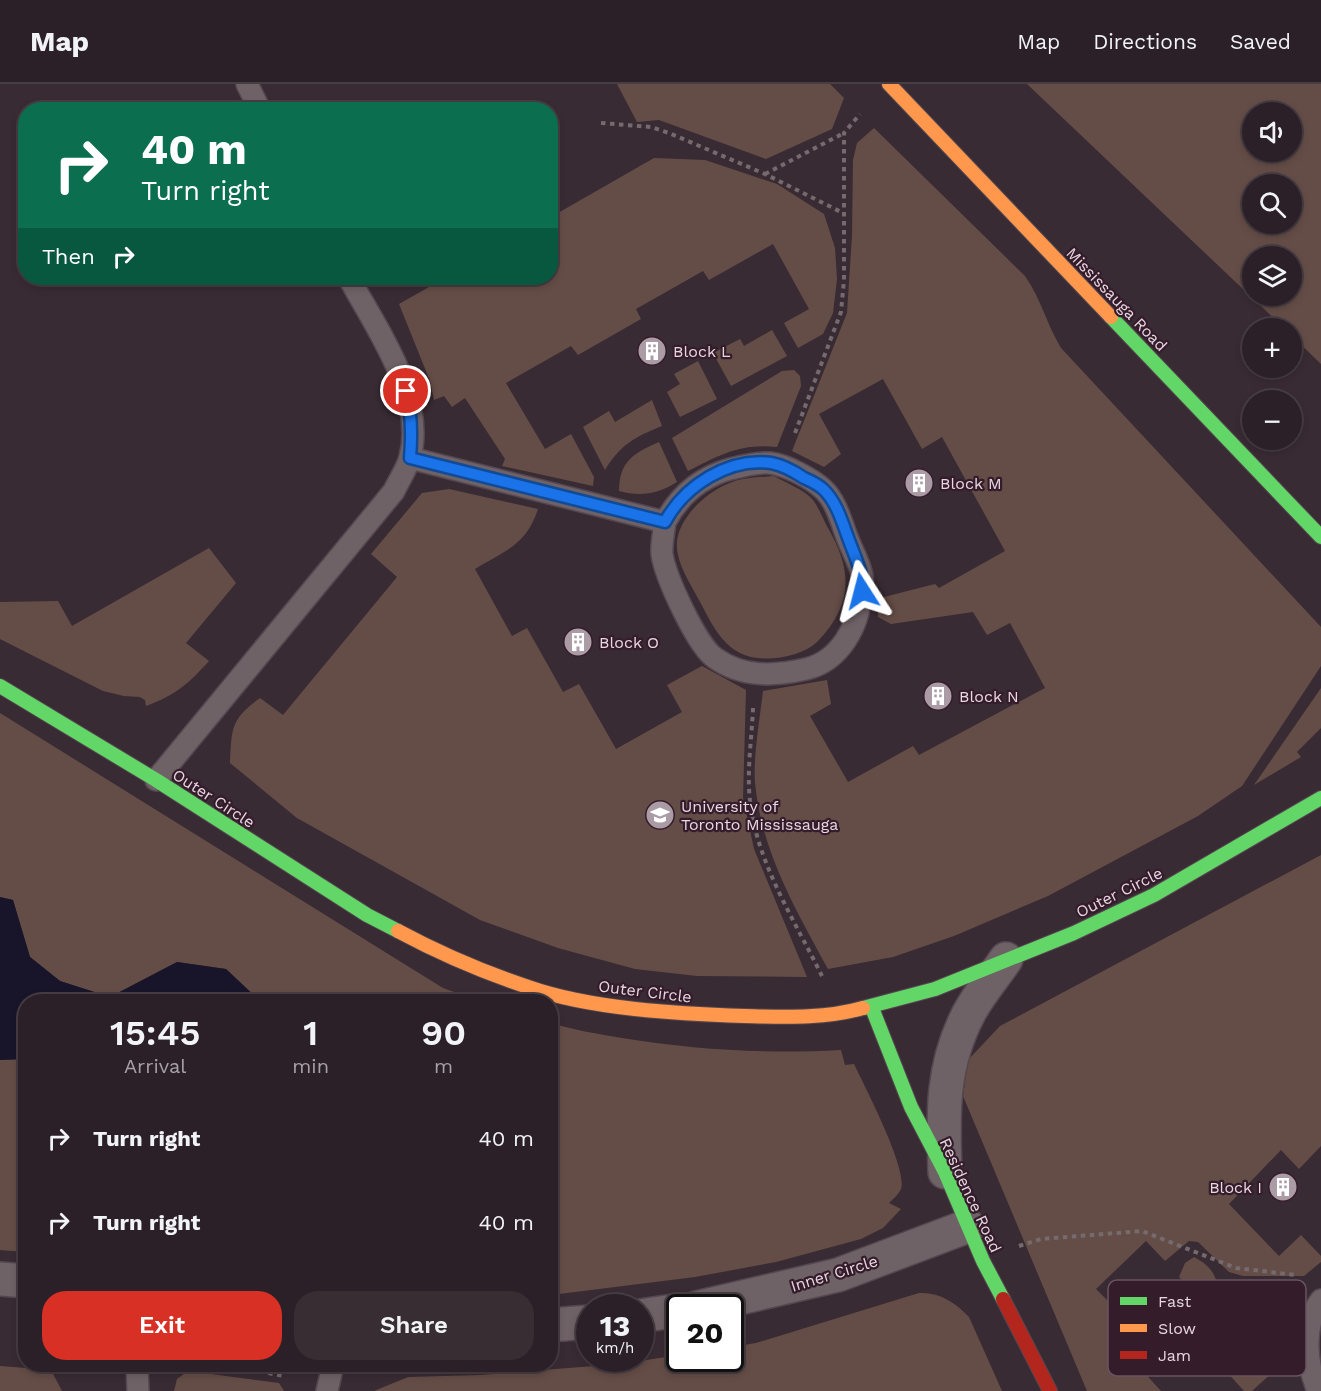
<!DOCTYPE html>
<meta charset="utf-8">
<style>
:root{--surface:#2b2027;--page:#372d33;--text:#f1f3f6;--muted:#a6a3a7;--line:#473e44;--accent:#d93025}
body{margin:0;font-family:"Work Sans",sans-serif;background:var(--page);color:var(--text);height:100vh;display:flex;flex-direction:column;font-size:22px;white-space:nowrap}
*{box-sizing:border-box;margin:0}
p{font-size:20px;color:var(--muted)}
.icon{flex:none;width:33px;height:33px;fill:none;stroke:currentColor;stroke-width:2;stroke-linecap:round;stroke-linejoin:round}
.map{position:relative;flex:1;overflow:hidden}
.details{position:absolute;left:18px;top:910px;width:540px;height:378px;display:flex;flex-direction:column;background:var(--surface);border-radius:24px;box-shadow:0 3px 9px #0003,0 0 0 2px var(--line)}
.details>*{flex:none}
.hud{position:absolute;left:18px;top:18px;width:540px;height:183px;border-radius:24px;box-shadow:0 3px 9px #0003,0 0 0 2px var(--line);background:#0b6e4f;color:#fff;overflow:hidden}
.fabs{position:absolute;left:1242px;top:18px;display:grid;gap:12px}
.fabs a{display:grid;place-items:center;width:60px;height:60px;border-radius:50%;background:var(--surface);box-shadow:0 3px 9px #0003,0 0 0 2px var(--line);font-size:30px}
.speed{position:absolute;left:576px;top:1210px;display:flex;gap:12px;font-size:30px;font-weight:700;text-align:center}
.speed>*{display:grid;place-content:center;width:78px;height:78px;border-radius:50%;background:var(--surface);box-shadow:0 3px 9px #0003,0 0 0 2px var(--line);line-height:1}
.speed small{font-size:15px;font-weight:400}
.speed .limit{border:3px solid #111;border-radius:9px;background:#fff;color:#111}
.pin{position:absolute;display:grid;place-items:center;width:51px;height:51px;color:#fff;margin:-26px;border:3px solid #fff;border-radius:50%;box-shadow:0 2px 6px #0007}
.me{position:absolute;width:66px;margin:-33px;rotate:351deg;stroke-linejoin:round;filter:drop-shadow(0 0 4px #0008)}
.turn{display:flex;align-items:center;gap:21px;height:126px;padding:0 24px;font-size:27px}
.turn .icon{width:78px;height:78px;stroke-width:2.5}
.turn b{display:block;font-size:42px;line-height:51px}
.then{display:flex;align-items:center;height:57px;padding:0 24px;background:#0003;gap:12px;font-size:22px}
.eta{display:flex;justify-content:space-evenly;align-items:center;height:102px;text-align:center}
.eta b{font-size:36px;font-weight:600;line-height:42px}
.action{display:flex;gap:12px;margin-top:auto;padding:12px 24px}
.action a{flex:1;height:69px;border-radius:24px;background:var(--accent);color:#fff;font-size:24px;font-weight:600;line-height:69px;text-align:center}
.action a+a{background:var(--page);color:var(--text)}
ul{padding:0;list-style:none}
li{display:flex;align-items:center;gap:18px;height:84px;padding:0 24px}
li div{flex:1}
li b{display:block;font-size:22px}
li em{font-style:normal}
header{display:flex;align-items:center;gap:36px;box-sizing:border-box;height:84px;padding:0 30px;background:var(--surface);border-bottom:2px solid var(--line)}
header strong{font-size:28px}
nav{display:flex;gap:33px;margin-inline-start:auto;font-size:21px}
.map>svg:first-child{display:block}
.green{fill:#654d47;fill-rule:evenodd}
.water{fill:#18152b}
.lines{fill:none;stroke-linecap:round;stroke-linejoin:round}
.lane-casing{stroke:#54474f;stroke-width:24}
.street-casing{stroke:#54474f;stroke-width:36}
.fast-casing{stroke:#54474f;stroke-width:16}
.slow-casing{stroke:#54474f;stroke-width:16}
.jam-casing{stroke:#54474f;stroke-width:16}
.path{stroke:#756a6e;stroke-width:4;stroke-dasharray:4.5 4.5;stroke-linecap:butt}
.lane{stroke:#6f6266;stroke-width:21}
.street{stroke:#6f6266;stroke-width:33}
.fast{stroke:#63d668;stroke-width:14}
.slow{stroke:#ff974d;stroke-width:14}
.jam{stroke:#b3261e;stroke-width:14}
.route-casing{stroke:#114b97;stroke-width:15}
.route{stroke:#1a73e8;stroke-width:10}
.labels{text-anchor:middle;stroke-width:4.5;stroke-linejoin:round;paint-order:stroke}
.street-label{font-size:16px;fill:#e8d7e1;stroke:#341c2b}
.poi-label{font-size:16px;fill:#e8d7e1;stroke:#341c2b;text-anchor:start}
.key{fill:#341c2b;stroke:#6a5462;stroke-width:1.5}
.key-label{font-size:16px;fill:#e8d7e1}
</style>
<header>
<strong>Map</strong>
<nav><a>Map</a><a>Directions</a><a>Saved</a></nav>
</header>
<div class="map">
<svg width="1321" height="1307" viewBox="0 0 1321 1307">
<rect width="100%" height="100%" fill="#392b34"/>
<g class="green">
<path d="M617 0H830L844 14 832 45 766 75 659 36 637 38Z"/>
<path d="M1027 0H1321V280L1292 252V244H1284ZM1252 28H1292V68H1252ZM1252 100H1292V140H1252ZM1252 172H1292V212H1252Z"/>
<path d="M874 44 1025 192C1042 217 1046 239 1061 264L1321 543V582L1242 702 1198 732 1048 812 954 852 893 873 828 885C796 826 761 767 755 698 753 674 760 633 763 607L827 596 831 620 810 632 848 698 913 662 919 671 1045 604 1010 539 987 551 973 528 891 540 878 533V522L884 513 935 500 939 504 1005 467 942 353 922 365 883 295 819 330 841 370 824 383 792 367 847 229 852 152 853 76 857 59Z"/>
<path d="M654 74 705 76 777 100 824 130 835 164 837 195 833 229 823 250 798 264 784 239 809 225 773 160 709 196 703 187 636 225 641 235 578 271 571 262 506 299 545 365 571 350 594 393 593 402 502 382 505 375 465 314 452 323 444 312 434 316 430 297 399 220 445 194H550L551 133Z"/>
<path d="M772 246 787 272 731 302 713 269 740 255 744 262Z"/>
<path d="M698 277 717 315 680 333 667 308 680 300 674 290Z"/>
<path d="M794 286 800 292 801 302 777 363C740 359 720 371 688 387L672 354 782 287Z"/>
<path d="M652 316 662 342C635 353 621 360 605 386L583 343 609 327 615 338Z"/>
<path d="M659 358 677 398C658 410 641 413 619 407 619 377 634 369 659 358Z"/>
<path d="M774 392C786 399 805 406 813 416 819 424 823 435 828 444 853 488 853 521 817 558 800 574 760 580 740 569 719 558 710 536 699 516 690 499 675 477 677 457 681 428 715 400 743 395 753 393 764 393 774 392Z"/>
<path d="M449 405 538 425C526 462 504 467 475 485L512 552 527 544 563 608 579 600 616 665 682 628 667 601 702 582 746 606 743 714 754 765 807 893 697 892 635 885 558 864 480 836 297 734 230 679C232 644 230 636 260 614L283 631 397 493 371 470 422 409Z"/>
<path d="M209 464 236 499 186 559 209 577C188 600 176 611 146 622L145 616 140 613 124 612 103 607 0 555V518L58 517 72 542Z"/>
<path d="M1321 604V644L1297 668 1301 673 1254 701Z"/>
<path d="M0 629 443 904 482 918H261L226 885 177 878 110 913 60 897 30 873 13 816 0 813Z"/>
<path d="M1321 771V1062L1299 1085 1281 1066 1229 1120 1279 1172 1301 1151 1321 1172V1178L1304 1192H1243L1229 1188 1198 1158 1189 1157 1165 1177 1146 1157 1096 1205 1148 1257 1130 1273 1161 1307H1087L963 1012 968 976 1000 942Z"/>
<path d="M551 939C574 946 598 950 622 954 696 966 766 970 841 966L845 981 854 980C864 1001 908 1085 901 1105 899 1110 893 1115 889 1119L901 1125 883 1144 861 1155 776 1178 695 1193 551 1211Z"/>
<path d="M24 975 25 977V1168L0 1166V976Z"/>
<path d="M1194 1173C1209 1181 1216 1189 1218 1206L1209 1219 1196 1232 1186 1222 1197 1212 1179 1193 1185 1179Z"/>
<path d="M919 1209C939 1208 955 1218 969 1233L1002 1307H374L408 1293 481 1291 620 1280 679 1271 680 1275H730L731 1263 756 1259Z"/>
<path d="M1243 1217 1265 1231 1280 1257 1283 1274 1276 1285 1252 1307H1244L1226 1287 1237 1276 1203 1240 1221 1222Z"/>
<path d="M0 1282 51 1286 62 1307H0Z"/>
<path d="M188 1287 279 1299 284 1307H174L177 1295Z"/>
</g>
<path class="water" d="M0 813 13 816 30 873 60 897 110 913 177 878 226 885 261 918H26L25 977 24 975 0 976Z"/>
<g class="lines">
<g class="lane-casing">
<g id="lane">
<path d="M247 0 260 26"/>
<path d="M410 374 665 438C664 448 661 460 662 470 665 492 697 562 715 574 743 594 775 592 806 585 840 577 859 542 861 509 862 504 863 497 862 491 859 478 852 466 847 453 841 437 836 417 823 405 811 394 786 381 770 379 757 378 742 382 730 385 701 393 679 412 665 438"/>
<path d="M156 696 394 407C399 396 407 385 410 373 426 313 376 244 349 194"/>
<path d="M137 1281 138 1307"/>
<path d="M327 1307 333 1281"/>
<path d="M1318 1307C1306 1279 1302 1242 1321 1216"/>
</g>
</g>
<g class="street-casing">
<g id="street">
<path d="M945 1088C943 1031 941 982 969 929 979 910 994 893 1006 875"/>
<path d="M0 1195 26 1197"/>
<path d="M696 1224 838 1191 968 1142"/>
<path d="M640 1232 680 1226"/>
<path d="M550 1241 590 1238"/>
</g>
</g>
<g class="fast-casing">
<g id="fast">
<path d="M1111 233 1321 453"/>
<path d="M0 602 156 696 367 831 398 847"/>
<path d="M863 924 935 905 1074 849 1154 811 1321 714"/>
<path d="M872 924 911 1023 945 1088 983 1177 1003 1215"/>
</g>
</g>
<g class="slow-casing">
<g id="slow">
<path d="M889 0 1111 233"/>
<path d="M398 847C439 869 483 888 528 903 590 925 679 930 745 932 785 933 824 935 863 924"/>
</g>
</g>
<g class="jam-casing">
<path id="jam" d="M1003 1215 1050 1307"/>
</g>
<g class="path">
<path d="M601 39 651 43 669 49 765 90 843 129"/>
<path d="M765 90 844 49"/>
<path d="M795 349 841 228 844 196V49L860 30"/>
<path d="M753 624C752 650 748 677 749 703 751 770 793 833 822 892"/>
<path d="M1019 1162 1041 1155 1142 1147 1236 1184 1296 1191"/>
<path d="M224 1281 284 1292"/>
</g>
<use href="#lane" class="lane"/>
<use href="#street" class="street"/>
<use href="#fast" class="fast"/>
<use href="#slow" class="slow"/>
<use href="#jam" class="jam"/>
</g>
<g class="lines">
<g class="route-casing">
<path id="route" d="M406 307C412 330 412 351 410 374L665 438C684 402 729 373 771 379 782 381 795 388 804 394 811 397 819 401 824 406 838 420 843 441 850 459 856 475 863 489 862 507"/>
</g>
<use href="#route" class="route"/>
</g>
<defs>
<g id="building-disc" transform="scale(1.5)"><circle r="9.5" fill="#ab9ba4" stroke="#341c2b"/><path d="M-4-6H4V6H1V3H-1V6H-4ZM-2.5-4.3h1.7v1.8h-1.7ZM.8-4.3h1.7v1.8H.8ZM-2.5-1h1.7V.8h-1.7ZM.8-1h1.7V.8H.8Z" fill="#fff"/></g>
<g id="university-disc" transform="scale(1.5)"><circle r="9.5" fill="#ab9ba4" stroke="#341c2b"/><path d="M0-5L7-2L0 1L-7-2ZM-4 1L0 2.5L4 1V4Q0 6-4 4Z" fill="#fff"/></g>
</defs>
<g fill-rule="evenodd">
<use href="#building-disc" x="652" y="267"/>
<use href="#building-disc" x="919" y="399"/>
<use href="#building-disc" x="578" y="558"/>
<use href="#building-disc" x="938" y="612"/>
<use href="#university-disc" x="660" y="731"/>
<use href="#building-disc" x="1283" y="1103"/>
</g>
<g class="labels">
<g class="street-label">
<text transform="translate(1117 215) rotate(46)" y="6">Mississauga Road</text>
<text transform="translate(214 714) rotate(33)" y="6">Outer Circle</text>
<text transform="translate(1119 808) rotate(-26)" y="6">Outer Circle</text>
<text transform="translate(645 907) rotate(7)" y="6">Outer Circle</text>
<text transform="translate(971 1111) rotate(65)" y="6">Residence Road</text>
<text transform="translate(834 1189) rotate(-17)" y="6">Inner Circle</text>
</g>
<g class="poi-label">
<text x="673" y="273">Block L</text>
<text x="940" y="405">Block M</text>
<text x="599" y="564">Block O</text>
<text x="959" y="618">Block N</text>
<text x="681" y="728">University of<tspan x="681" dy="18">Toronto Mississauga</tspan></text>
<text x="1262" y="1109" text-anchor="end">Block I</text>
</g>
</g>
<rect x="1108" y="1196" width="198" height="96" rx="9" class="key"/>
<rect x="1120" y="1213" width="27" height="8" fill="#63d668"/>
<rect x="1120" y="1240" width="27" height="8" fill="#ff974d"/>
<rect x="1120" y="1267" width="27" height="8" fill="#b3261e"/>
<g class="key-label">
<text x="1158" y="1223">Fast</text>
<text x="1158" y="1250">Slow</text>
<text x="1158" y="1277">Jam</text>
</g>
</svg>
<div class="fabs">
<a><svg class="icon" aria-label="sound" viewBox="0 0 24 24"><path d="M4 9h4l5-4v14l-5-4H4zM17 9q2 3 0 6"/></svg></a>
<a><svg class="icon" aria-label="search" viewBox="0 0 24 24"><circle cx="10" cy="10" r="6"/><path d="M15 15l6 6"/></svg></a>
<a><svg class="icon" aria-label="layers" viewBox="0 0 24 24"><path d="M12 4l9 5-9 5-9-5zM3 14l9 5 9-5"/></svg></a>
<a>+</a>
<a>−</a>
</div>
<div class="speed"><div>13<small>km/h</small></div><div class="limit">20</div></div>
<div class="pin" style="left:406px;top:307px;background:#d93025"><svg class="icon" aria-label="arrive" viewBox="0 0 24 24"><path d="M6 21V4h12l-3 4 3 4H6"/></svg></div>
<svg class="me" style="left:862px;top:507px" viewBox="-20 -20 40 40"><path d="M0-17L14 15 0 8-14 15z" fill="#1a73e8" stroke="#fff" stroke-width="4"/></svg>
<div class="hud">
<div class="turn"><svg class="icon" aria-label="right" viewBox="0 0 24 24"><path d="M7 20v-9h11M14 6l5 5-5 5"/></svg><div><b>40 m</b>Turn right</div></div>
<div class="then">Then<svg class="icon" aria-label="right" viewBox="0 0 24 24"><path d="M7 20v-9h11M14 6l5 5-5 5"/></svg></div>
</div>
<section class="details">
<div class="eta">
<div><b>15:45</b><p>Arrival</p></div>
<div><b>1</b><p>min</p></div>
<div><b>90</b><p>m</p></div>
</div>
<ul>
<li><svg class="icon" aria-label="right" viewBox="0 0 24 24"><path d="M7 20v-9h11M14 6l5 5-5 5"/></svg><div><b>Turn right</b></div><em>40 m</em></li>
<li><svg class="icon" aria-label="right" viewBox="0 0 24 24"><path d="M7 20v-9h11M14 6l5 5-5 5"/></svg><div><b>Turn right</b></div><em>40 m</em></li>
</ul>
<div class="action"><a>Exit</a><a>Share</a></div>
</section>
</div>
